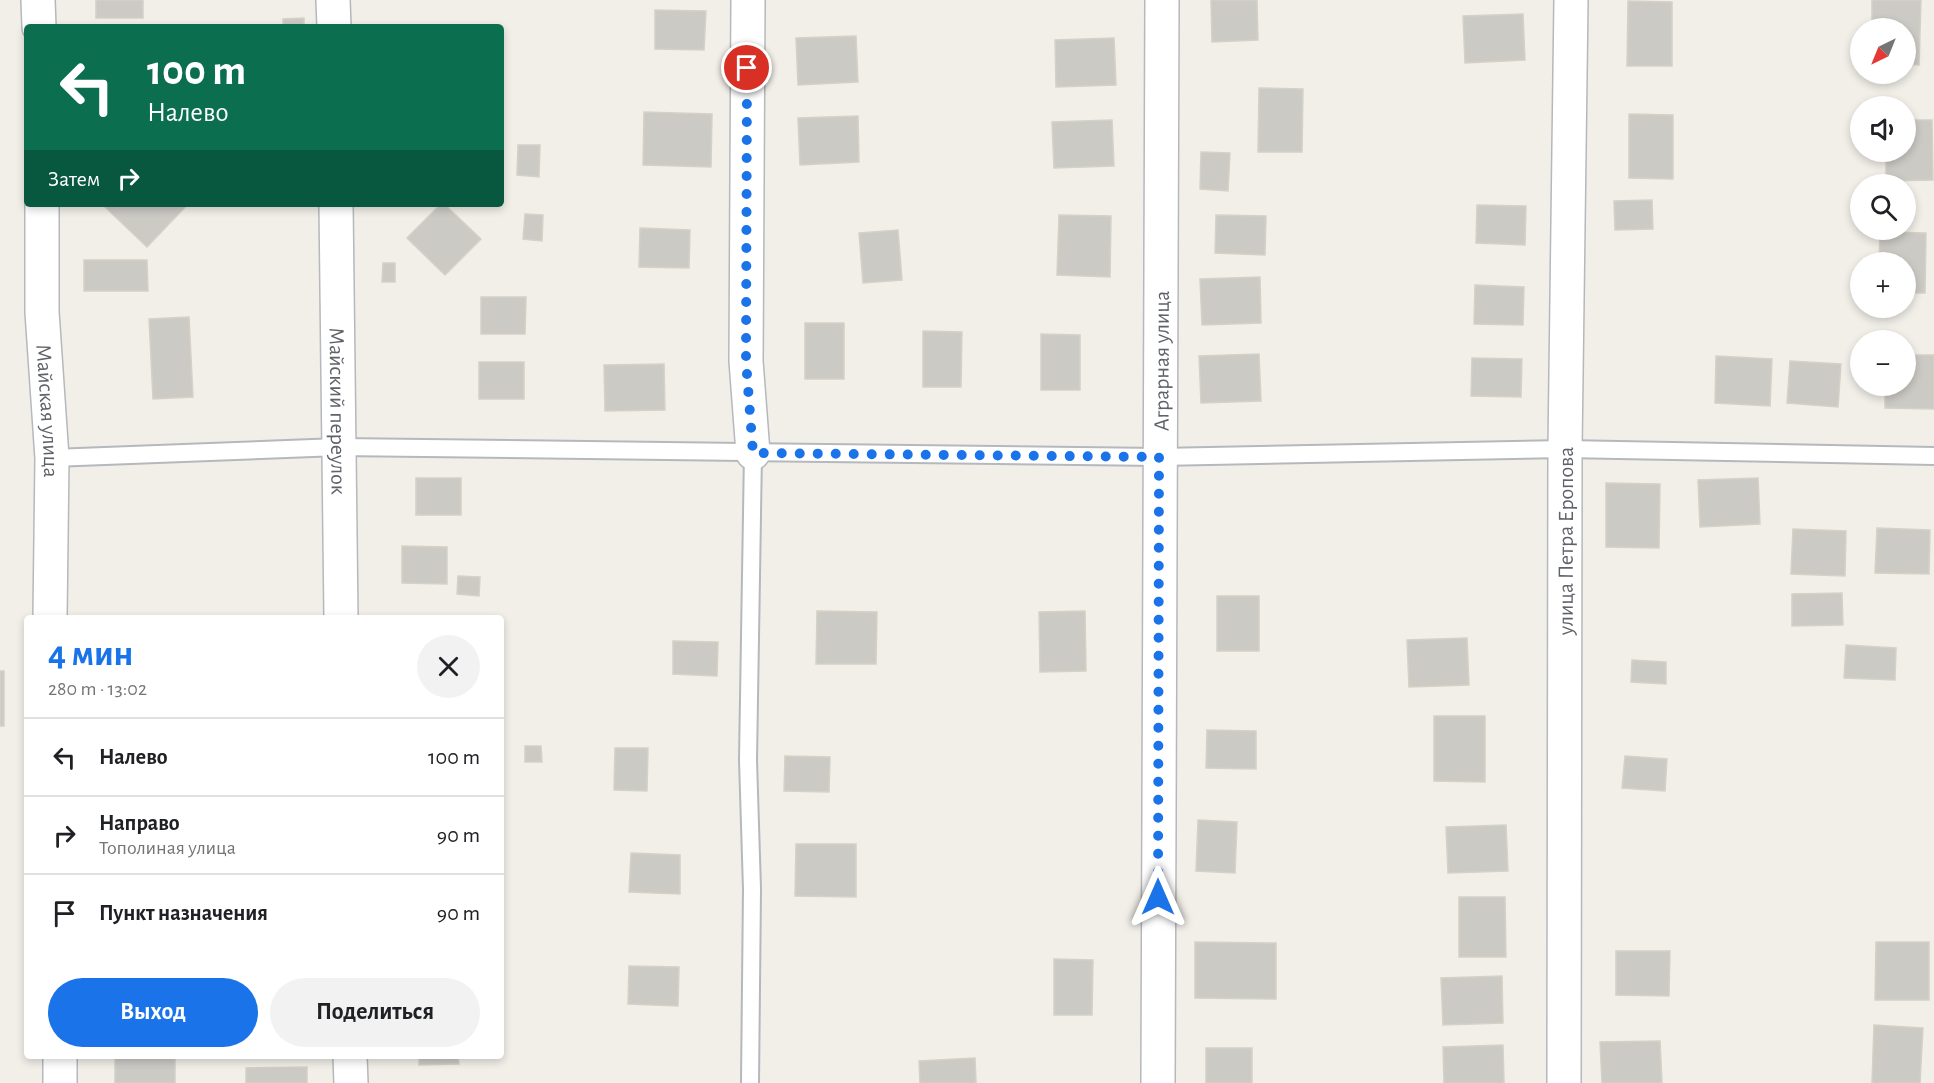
<!DOCTYPE html>
<html lang="ru">
<meta charset="utf-8">
<style>
:root{--surface:#fff;--page:#f2f2f2;--text:#202124;--muted:#757577;--line:#e0e0e0;--accent:#1a73e8}
body{margin:0;font-family:"Alegreya Sans",sans-serif;background:var(--page);color:var(--text);height:100vh;display:flex;flex-direction:column;font-size:22px;white-space:nowrap}
*{box-sizing:border-box;margin:0}
p{font-size:20px;color:var(--muted)}
.icon{flex:none;width:33px;height:33px;fill:none;stroke:currentColor;stroke-width:2;stroke-linecap:round;stroke-linejoin:round}
.map{position:relative;flex:1;overflow:hidden}
.details{position:absolute;left:24px;top:615px;width:480px;height:444px;display:flex;flex-direction:column;background:var(--surface);border-radius:6px;box-shadow:0 3px 9px #0003}
.details>*{flex:none}
.hud{position:absolute;left:24px;top:24px;width:480px;height:183px;border-radius:6px;box-shadow:0 3px 9px #0003;background:#0b6e4f;color:#fff;overflow:hidden}
.needle{width:39px;rotate:223deg}
.buttons{position:absolute;left:1850px;top:18px;display:grid;gap:12px}
.buttons a{display:grid;place-items:center;width:66px;height:66px;border-radius:50%;background:var(--surface);box-shadow:0 3px 9px #0003;font-size:30px}
.pin{position:absolute;display:grid;place-items:center;width:51px;height:51px;color:#fff;margin:-26px;border:3px solid #fff;border-radius:50%;box-shadow:0 2px 6px #0007}
.me{position:absolute;width:66px;margin:-33px;rotate:0deg;stroke-linejoin:round;filter:drop-shadow(0 0 4px #0008)}
.turn{display:flex;align-items:center;gap:21px;height:126px;padding:0 24px;font-size:27px}
.turn .icon{width:78px;height:78px;stroke-width:2.5}
.turn b{display:block;font-size:42px;line-height:51px}
.then{display:flex;align-items:center;height:57px;padding:0 24px;background:#0003;gap:12px;font-size:22px}
.round{display:grid;place-items:center;flex:none;width:63px;height:63px;border-radius:32px;background:var(--page)}
.head{display:flex;align-items:center;justify-content:space-between;height:102px;padding:0 24px}
h1{font-size:36px;font-weight:700;line-height:45px;color:var(--accent)}
.button{display:flex;gap:12px;margin-top:auto;padding:12px 24px}
.button a{flex:1;height:69px;border-radius:36px;background:var(--accent);color:#fff;font-size:24px;font-weight:700;line-height:69px;text-align:center}
.button a+a{background:var(--page);color:var(--text)}
ul{padding:0;list-style:none}
li{display:flex;align-items:center;gap:18px;height:78px;padding:0 24px;border-top:2px solid var(--line)}
li div{flex:1}
li b{display:block;font-size:22px}
li em{font-style:normal}
.map>svg:first-child{display:block}
.building{fill:#cccac5;stroke:#d6d1c6;stroke-width:1.5}
.lines{fill:none;stroke-linecap:round;stroke-linejoin:round}
.service-casing{stroke:#b5b8bc;stroke-width:20}
.minor-casing{stroke:#b5b8bc;stroke-width:36}
.service{stroke:#fff;stroke-width:16}
.minor{stroke:#fff;stroke-width:33}
.route{stroke:#1a73e8;stroke-width:10;stroke-dasharray:0 18}
.labels{text-anchor:middle;stroke-width:5;stroke-linejoin:round;paint-order:stroke}
.street-label{font-size:22px;fill:#5f6368;stroke:#fff}
</style>
<div class="map">
<svg width="1934" height="1083" viewBox="0 0 1934 1083">
<rect width="100%" height="100%" fill="#f1efe8"/>
<g class="building">
<rect x="96" y="0" width="47" height="18"/>
<path d="M1211 0H1257L1258 40 1212 42Z"/>
<path d="M1872 0H1921L1919 65 1905 64V28H1872Z"/>
<path d="M1628 1 1672 2V66H1627Z"/>
<path d="M655 10 706 11 704 50 655 49Z"/>
<path d="M1523 14 1525 60 1465 63 1463 16Z"/>
<path d="M304 18V27H283V19Z"/>
<path d="M856 36 858 82 798 85 796 38Z"/>
<path d="M1114 38 1116 85 1056 87 1055 40Z"/>
<path d="M1259 88 1303 89 1302 152H1258Z"/>
<path d="M644 112 712 114 711 167 643 165Z"/>
<path d="M1629 114 1673 115V179L1629 178Z"/>
<path d="M858 116 859 162 800 165 798 118Z"/>
<path d="M1112 120 1114 166 1054 168 1052 122Z"/>
<path d="M1905 120H1932L1933 180 1886 181V152H1905Z"/>
<path d="M518 145H540L539 177 517 175Z"/>
<path d="M1201 152 1230 153 1228 191 1200 189Z"/>
<path d="M1652 200 1653 229 1615 230 1614 201Z"/>
<path d="M106 204H188L147 247 104 206Z"/>
<path d="M441 204H444L481 239 445 275 407 238Z"/>
<path d="M1477 205 1526 206 1525 245 1476 243Z"/>
<path d="M525 214 543 215 542 241 523 239Z"/>
<path d="M1059 215 1111 216 1110 277 1057 275Z"/>
<path d="M1216 215 1266 216 1265 255 1215 253Z"/>
<path d="M640 228 690 230 689 268 639 267Z"/>
<path d="M898 230 902 280 863 283 859 233Z"/>
<path d="M1880 232 1926 233 1925 293H1905V262H1879Z"/>
<path d="M84 260H147L148 291H84Z"/>
<path d="M383 263H395V282H382Z"/>
<path d="M1260 277 1261 323 1202 325 1200 279Z"/>
<path d="M1475 285 1524 287 1523 325 1474 324Z"/>
<path d="M481 297H526L525 334H481Z"/>
<path d="M189 317 193 397 153 399 149 319Z"/>
<rect x="805" y="323" width="39" height="56"/>
<path d="M923 331 962 332 961 387H923Z"/>
<path d="M1041 334 1080 335V390H1041Z"/>
<path d="M1259 354 1261 401 1201 403 1199 356Z"/>
<path d="M1905 355H1934V409L1885 408V386H1905Z"/>
<path d="M1716 356 1772 359 1770 406 1715 403Z"/>
<path d="M1472 358 1522 359 1521 397 1471 396Z"/>
<path d="M1790 361 1841 364 1838 407 1787 403Z"/>
<rect x="479" y="362" width="45" height="37"/>
<path d="M664 364 665 410 605 411 604 365Z"/>
<rect x="416" y="478" width="45" height="37"/>
<path d="M1758 478 1760 524 1700 527 1698 480Z"/>
<path d="M1606 483 1660 484 1659 548 1606 547Z"/>
<path d="M1877 528 1930 530 1929 574 1875 573Z"/>
<path d="M1793 529 1846 531 1845 576 1791 574Z"/>
<path d="M402 546 447 547V584L402 583Z"/>
<path d="M458 576 480 577 479 596 457 594Z"/>
<path d="M1842 593 1843 625 1792 626V594Z"/>
<rect x="1217" y="596" width="42" height="55"/>
<path d="M817 611 877 612 876 664H816Z"/>
<path d="M1085 611 1086 671 1040 672 1039 612Z"/>
<path d="M1467 638 1469 685 1409 687 1407 640Z"/>
<path d="M673 641 718 642 717 676 673 674Z"/>
<path d="M1846 645 1896 648 1895 680 1844 678Z"/>
<path d="M1632 660 1666 662V684L1631 682Z"/>
<rect x="0" y="671" width="4" height="55"/>
<path d="M1434 716H1485V782L1434 781Z"/>
<path d="M1207 730 1256 731V769L1206 768Z"/>
<path d="M525 746H541L542 762H525Z"/>
<path d="M615 748H648L647 791 614 790Z"/>
<path d="M785 756 830 757 829 792 784 791Z"/>
<path d="M1625 756 1667 759 1665 791 1622 788Z"/>
<path d="M1198 820 1237 822 1235 873 1196 871Z"/>
<path d="M1506 825 1508 871 1448 873 1446 827Z"/>
<path d="M796 844H856V897L795 896Z"/>
<path d="M631 853 680 855V894L629 892Z"/>
<path d="M1459 897H1505L1506 957H1459Z"/>
<path d="M1195 942 1276 943V999L1195 998Z"/>
<path d="M1876 942H1929V1000H1875Z"/>
<path d="M1616 951H1670L1669 996 1616 995Z"/>
<path d="M1054 959 1093 960 1092 1015H1054Z"/>
<path d="M629 966 679 967 678 1006 628 1004Z"/>
<path d="M1502 976 1503 1023 1443 1025 1441 978Z"/>
<path d="M1874 1025 1923 1028 1920 1083H1872Z"/>
<path d="M1660 1041 1662 1083H1602L1600 1042Z"/>
<path d="M1503 1045 1504 1083H1444L1443 1047Z"/>
<rect x="1206" y="1048" width="46" height="35"/>
<rect x="115" y="1056" width="60" height="27"/>
<path d="M419 1056H458L459 1064 419 1065Z"/>
<path d="M975 1058 976 1083H920L919 1061Z"/>
<path d="M307 1067V1083H246V1068Z"/>
</g>
<g class="lines">
<g class="service-casing">
<g id="service">
<path d="M52 458 339 447 1159 457 1565 449 1934 456"/>
<path d="M750 1083 752 889 748 760 753 453"/>
</g>
</g>
<g class="minor-casing">
<g id="minor">
<path d="M38 0 39 27"/>
<path d="M333 0 334 27"/>
<path d="M748 0 746 361 753 453"/>
<path id="s1" d="M42 204V312L52 458 50 618"/>
<path id="s2" d="M336 204 341 618"/>
<path d="M60 1056V1083"/>
<path d="M350 1056 351 1083"/>
<path id="s3" d="M1158 1083 1162 0"/>
<path id="s4" d="M1564 1083 1565 449 1571 0"/>
</g>
</g>
<use href="#service" class="service"/>
<use href="#minor" class="minor"/>
</g>
<g class="lines">
<path class="route" d="M747 68 746 361 753 453 1159 457 1158 897"/>
</g>
<g class="labels">
<g class="street-label">
<text dy="8" stroke="none"><textPath href="#s3" startOffset="722">Аграрная улица</textPath></text>
<text dy="8" stroke="none"><textPath href="#s1" startOffset="207">Майская улица</textPath></text>
<text dy="8" stroke="none"><textPath href="#s2" startOffset="207">Майский переулок</textPath></text>
<text dy="8" stroke="none"><textPath href="#s4" startOffset="542">улица Петра Еропова</textPath></text>
</g>
</g>
</svg>
<div class="buttons">
<a><svg class="needle" viewBox="-14 -14 28 28"><path d="M0-13l5 13h-10z" fill="#e53935"/><path d="M0 13l5-13h-10z" fill="#757577"/></svg></a>
<a><svg class="icon" aria-label="sound" viewBox="0 0 24 24"><path d="M4 9h4l5-4v14l-5-4H4zM17 9q2 3 0 6"/></svg></a>
<a><svg class="icon" aria-label="search" viewBox="0 0 24 24"><circle cx="10" cy="10" r="6"/><path d="M15 15l6 6"/></svg></a>
<a>+</a>
<a>−</a>
</div>
<div class="pin" style="left:747px;top:68px;background:#d93025"><svg class="icon" aria-label="arrive" viewBox="0 0 24 24"><path d="M6 21V4h12l-3 4 3 4H6"/></svg></div>
<svg class="me" style="left:1158px;top:897px" viewBox="-20 -20 40 40"><path d="M0-17L14 15 0 8-14 15z" fill="#1a73e8" stroke="#fff" stroke-width="4"/></svg>
<div class="hud">
<div class="turn"><svg class="icon" aria-label="left" viewBox="0 0 24 24"><path d="M17 20v-9H6M10 6l-5 5 5 5"/></svg><div><b>100 m</b>Налево</div></div>
<div class="then">Затем<svg class="icon" aria-label="right" viewBox="0 0 24 24"><path d="M7 20v-9h11M14 6l5 5-5 5"/></svg></div>
</div>
<section class="details">
<div class="head"><div><h1>4 мин</h1><p>280 m · 13:02</p></div><a class="round"><svg class="icon" aria-label="close" viewBox="0 0 24 24"><path d="M6 6l12 12M18 6L6 18"/></svg></a></div>
<ul>
<li><svg class="icon" aria-label="left" viewBox="0 0 24 24"><path d="M17 20v-9H6M10 6l-5 5 5 5"/></svg><div><b>Налево</b></div><em>100 m</em></li>
<li><svg class="icon" aria-label="right" viewBox="0 0 24 24"><path d="M7 20v-9h11M14 6l5 5-5 5"/></svg><div><b>Направо</b><p>Тополиная улица</p></div><em>90 m</em></li>
<li><svg class="icon" aria-label="arrive" viewBox="0 0 24 24"><path d="M6 21V4h12l-3 4 3 4H6"/></svg><div><b>Пункт назначения</b></div><em>90 m</em></li>
</ul>
<div class="button"><a>Выход</a><a>Поделиться</a></div>
</section>
</div>
